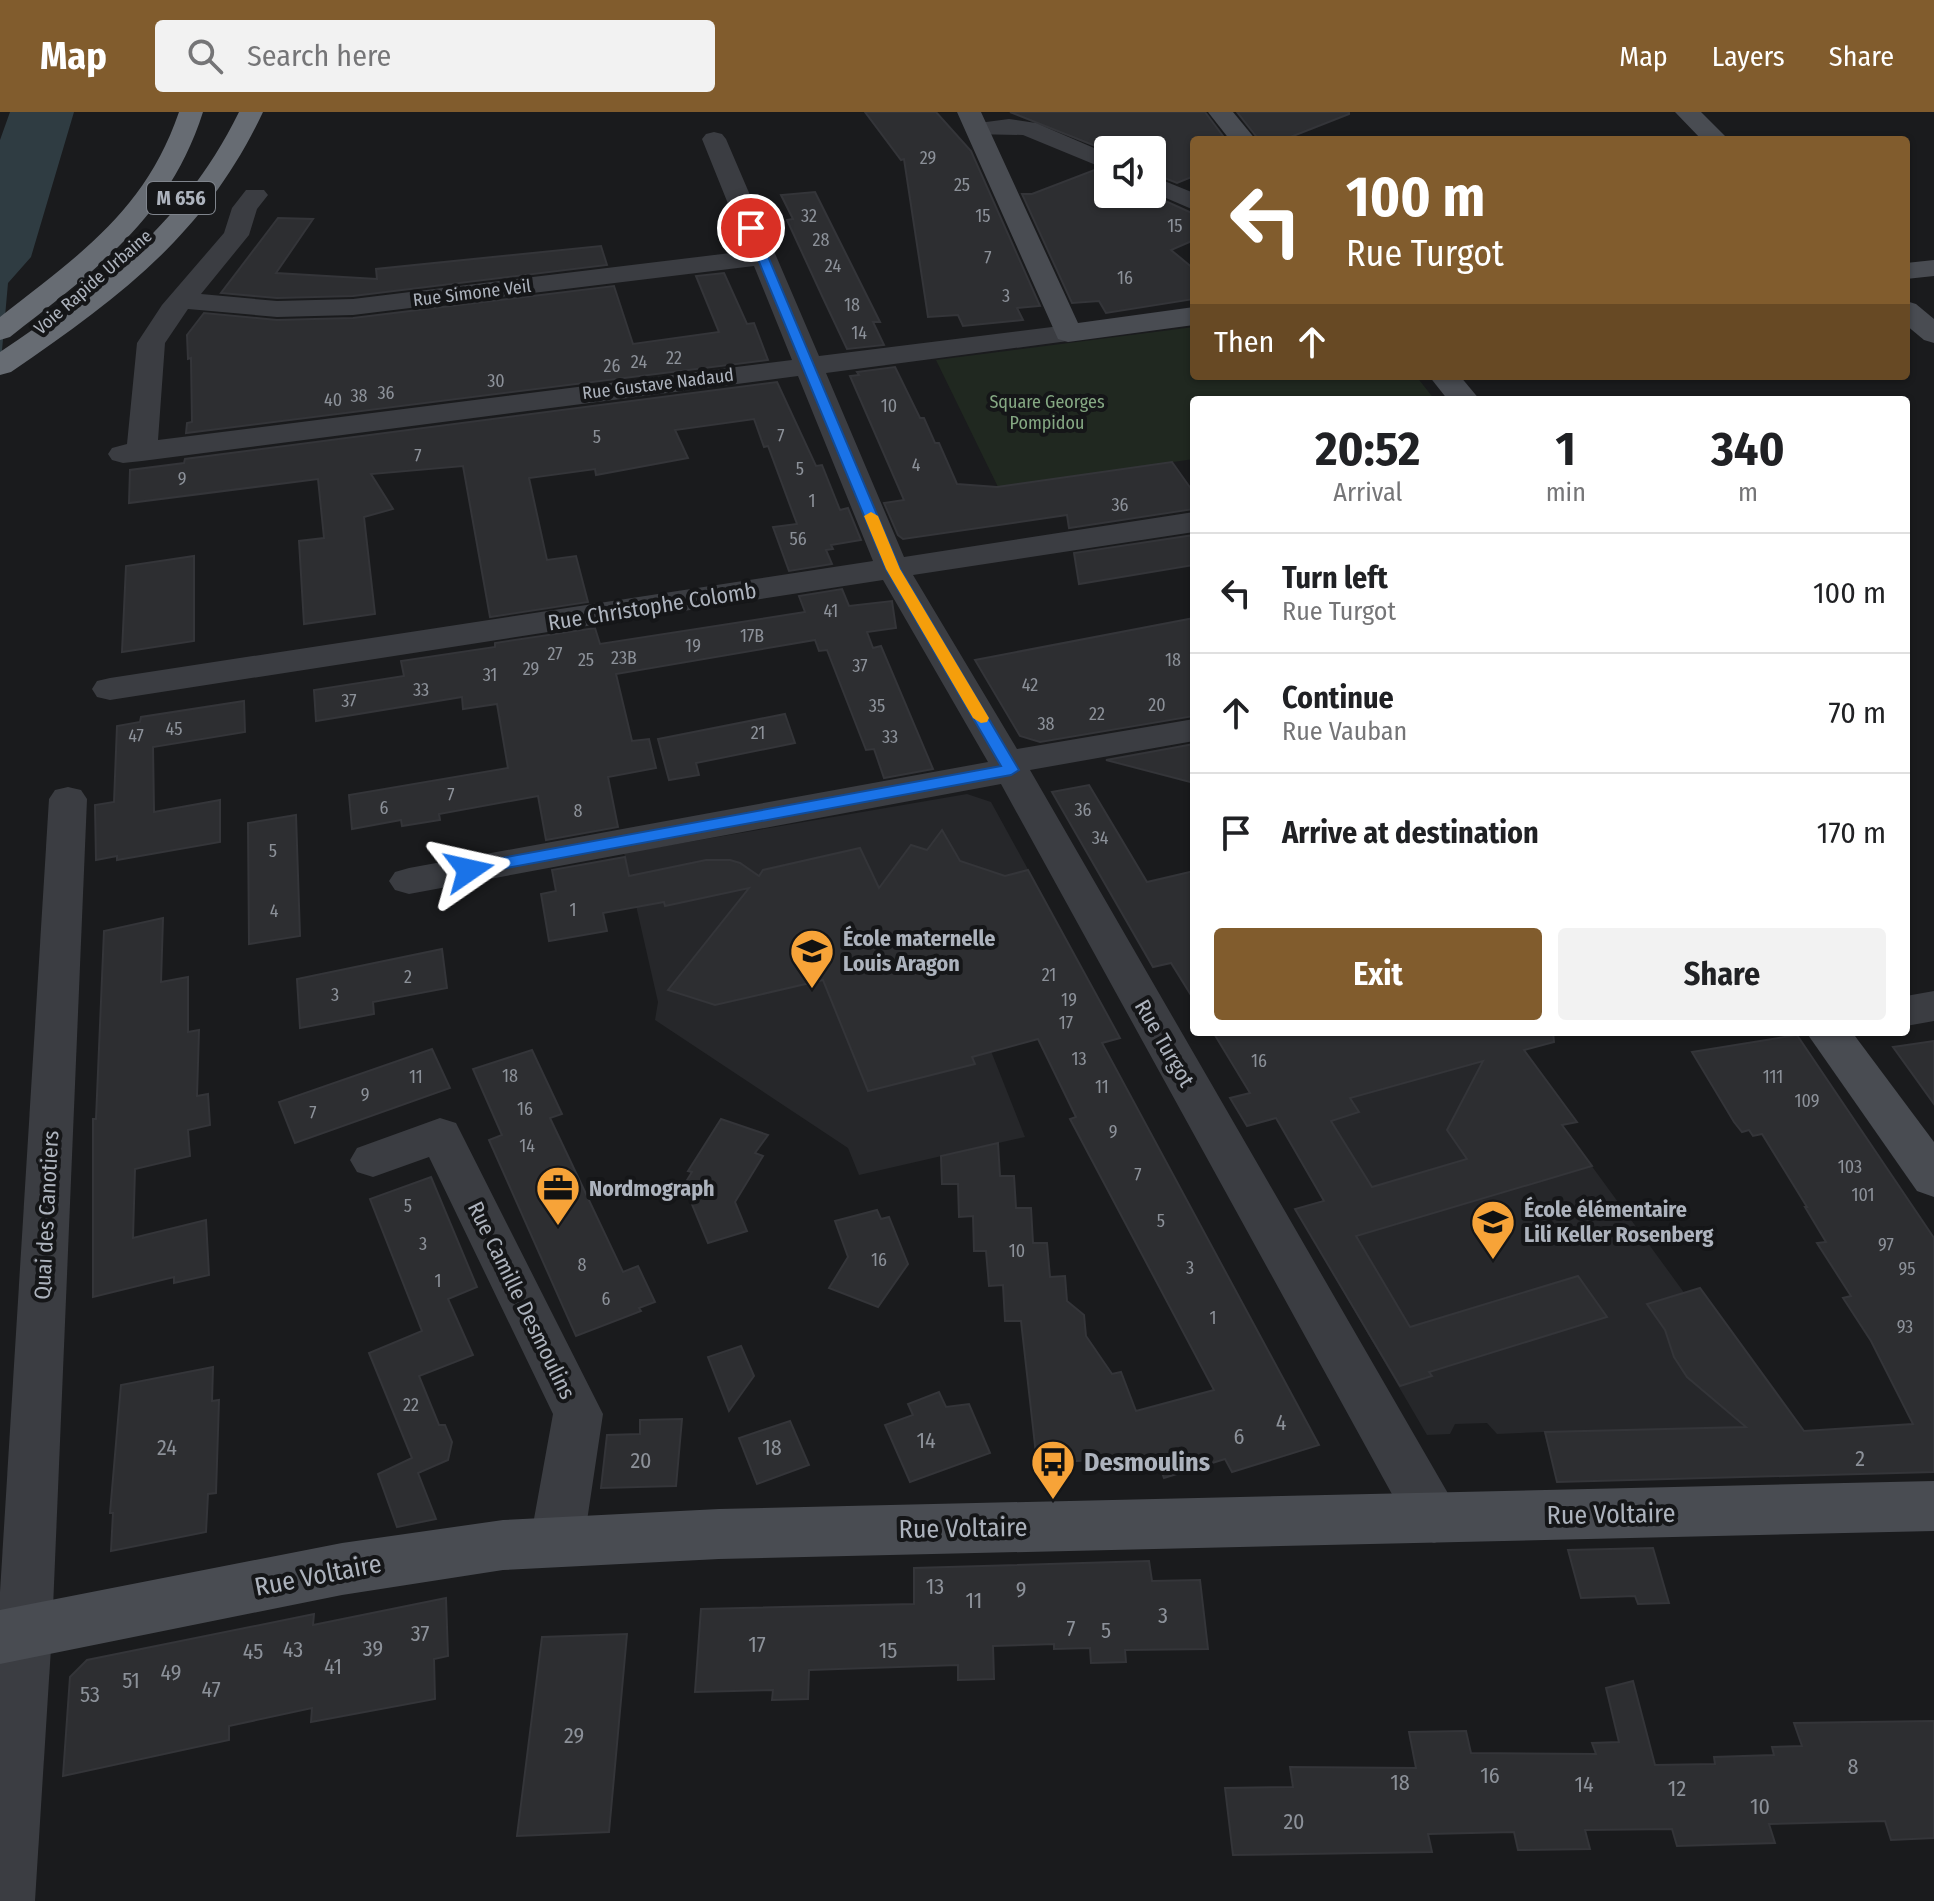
<!DOCTYPE html>
<meta charset="utf-8">
<style>
:root{--surface:#fff;--page:#f2f2f2;--text:#202124;--muted:#757577;--line:#e0e0e0;--accent:#815c2d}
body{margin:0;font-family:"Fira Sans Condensed",sans-serif;background:var(--page);color:var(--text);height:100vh;display:flex;flex-direction:column;font-size:30px;white-space:nowrap}
*{box-sizing:border-box;margin:0}
p{font-size:26px;color:var(--muted)}
.icon{flex:none;width:44px;height:44px;fill:none;stroke:currentColor;stroke-width:2;stroke-linecap:round;stroke-linejoin:round}
.map{position:relative;flex:1;overflow:hidden}
.panel{position:absolute;left:1190px;top:284px;width:720px;height:640px;display:flex;flex-direction:column;background:var(--surface);border-radius:8px;box-shadow:0 2px 6px #0004}
.panel>*{flex:none}
.hud{position:absolute;left:1190px;top:24px;width:720px;height:244px;border-radius:8px;box-shadow:0 2px 6px #0004;background:#815c2d;color:#fff;overflow:hidden}
.controls{position:absolute;left:1094px;top:24px;display:grid;gap:16px}
.controls a{display:grid;place-items:center;width:72px;height:72px;border-radius:8px;background:var(--surface);box-shadow:0 2px 6px #0004;font-size:40px}
.pin{position:absolute;display:grid;place-items:center;width:68px;height:68px;color:#fff;margin:-34px;border:4px solid #fff;border-radius:50%;box-shadow:0 2px 8px #0007}
.me{position:absolute;width:88px;margin:-44px;rotate:79deg;stroke-linejoin:round;filter:drop-shadow(0 0 6px #0008)}
.turn{display:flex;align-items:center;gap:28px;height:168px;padding:0 24px;font-size:36px}
.turn .icon{width:104px;height:104px;stroke-width:2.5}
.turn b{display:block;font-size:56px;line-height:68px}
.then{display:flex;align-items:center;height:76px;padding:0 24px;background:#0003;gap:16px;font-size:30px}
.eta{display:flex;justify-content:space-evenly;align-items:center;height:136px;text-align:center}
.eta b{font-size:48px;font-weight:700;line-height:56px}
.cta{display:flex;gap:16px;margin-top:auto;padding:16px 24px}
.cta a{flex:1;height:92px;border-radius:8px;background:var(--accent);color:#fff;font-size:32px;font-weight:700;line-height:92px;text-align:center}
.cta a+a{background:var(--page);color:var(--text)}
ul{padding:0;list-style:none}
li{display:flex;align-items:center;gap:24px;height:120px;padding:0 24px;border-top:2px solid var(--line)}
li div{flex:1}
li b{display:block;font-size:30px}
li em{font-style:normal}
header{display:flex;align-items:center;gap:48px;box-sizing:border-box;height:112px;padding:0 40px;background:var(--accent);color:#fff}
header strong{font-size:38px}
nav{display:flex;gap:44px;margin-inline-start:auto;font-size:28px}
.search{width:560px;height:72px;background:var(--page);display:flex;align-items:center;gap:20px;box-sizing:border-box;padding:0 28px;border-radius:8px;color:var(--muted);font-size:30px}
.map>svg:first-child{display:block}
.built{fill:#26272a}
.green{fill:#202820}
.water{fill:#2f3c42}
.building{fill:#2d2e31;stroke:#343539;stroke-width:2;fill-rule:evenodd}
.lines{fill:none;stroke-linecap:round;stroke-linejoin:round}
.street{fill:#3b3d42;fill-rule:evenodd}
.secondary{fill:#494c52;fill-rule:evenodd}
.highway{fill:#676c73;fill-rule:evenodd}
.route{fill:#1a73e8;stroke:#114b97;stroke-width:2}
.slow{fill:#f59e0b}
.labels{text-anchor:middle;stroke-width:8;stroke-linejoin:round;paint-order:stroke}
.number-label{font-size:18px;fill:#8c9199}
.far-street-label{font-size:18px;fill:#adb3bd;stroke:#151618}
.far-park-label{font-size:18px;fill:#85a883;stroke:#151618}
.shield{fill:#151618;stroke:#7f848c;stroke-width:2}
.shield-label{font-size:20px;font-weight:bold;fill:#adb3bd}
.street-label{font-size:22px;fill:#adb3bd;stroke:#151618}
.poi-label{font-size:22px;font-weight:bold;fill:#adb3bd;stroke:#151618;text-anchor:start}
.near-number-label{font-size:22px;fill:#8c9199}
.near-poi-label{font-size:26px;font-weight:bold;fill:#adb3bd;stroke:#151618;text-anchor:start}
.near-street-label{font-size:26px;fill:#adb3bd;stroke:#151618}
</style>
<header>
<strong>Map</strong>
<div class="search"><svg class="icon" aria-label="search" viewBox="0 0 24 24"><circle cx="10" cy="10" r="6"/><path d="M15 15l6 6"/></svg>Search here</div>
<nav><a>Map</a><a>Layers</a><a>Share</a></nav>
</header>
<div class="map">
<svg width="1934" height="1789" viewBox="0 0 1934 1789">
<rect width="100%" height="100%" fill="#1a1b1d"/>
<g class="built">
<path d="M967 682 991 690 1058 812 951 838 1025 1025 859 1063 848 1036 655 908 658 890 624 741Z"/>
<path d="M1495 920 1556 1005 1817 1363 1557 1370 1544 1320 1497 1322 1487 1311 1455 1312 1450 1322 1427 1323 1295 1097 1324 1088 1276 1006Z"/>
</g>
<path class="green" d="M1194 215V264H1416L1435 288H1194V347L998 375 936 248Z"/>
<path class="water" d="M10 0H74L31 145 8 171 0 261V28Z"/>
<g class="building">
<path d="M865 0H936L971 39 1040 194 1017 196 1023 208 963 214 958 203 928 205 904 47 901 48Z"/>
<path d="M1010 0H1205L1226 28H1194V64L1177 71 1152 61V38L1108 39Z"/>
<path d="M1237 0H1349V2L1283 28H1259Z"/>
<path d="M1097 57 1108 61V82H1150L1194 102V128L1171 138 1194 157V187L1106 201 1099 189 1072 191 1022 82H1032Z"/>
<path d="M815 80 880 210H873L884 233 847 237 823 186 787 108 793 107 781 83Z"/>
<path d="M278 106 313 107 276 161 377 167 376 157 601 134 607 153 353 184 277 186 221 181Z"/>
<path d="M724 161 747 212 754 211 768 248 186 321 187 311 192 310 191 246 188 247 187 223 204 201 277 208 353 206 614 174 633 232 719 220 696 164Z"/>
<path d="M895 255 920 306H924L935 331H939L957 372 997 375 1172 350 1194 381V397L1069 416 1067 403 903 427 898 423 884 391 904 388 850 264 859 263 857 260Z"/>
<path d="M777 270 816 354 822 353 840 398 848 396 861 428 831 433 833 437 826 438 832 452 789 459 773 415 797 412 768 334 764 335 754 307 675 318 688 346 596 363 595 357 529 366 547 448 576 444 588 490 490 505 463 354 371 362 393 397 364 405 375 502 304 512 299 429 324 426 318 367 129 391 130 358 184 351 185 347Z"/>
<path d="M1194 423V453L1079 472 1074 441Z"/>
<path d="M194 444V529L122 540 126 454Z"/>
<path d="M842 477 849 494 892 489 896 516 867 520 873 536 881 534 933 657 884 666 874 637 866 638 827 538 819 539 815 528 616 562 632 629 649 627 656 656 608 665 618 715 546 728 538 684 439 702 440 708 402 714 401 708 352 717 349 683 508 656 497 592 463 597 462 585 316 609 314 578 404 564 401 549 495 535V531L595 516 600 532 805 500 799 484Z"/>
<path d="M1194 506V604L1040 630 1020 624 975 548Z"/>
<path d="M244 589 245 620 153 635 154 700 220 688V730L117 748V744L96 748 95 693 114 690 117 614 140 610 141 605Z"/>
<path d="M785 602 795 631 696 651 699 663 669 668 658 627Z"/>
<path d="M1194 632V671L1106 648Z"/>
<path d="M1089 673 1147 770 1194 759V888L1171 851 1153 855 1052 680Z"/>
<path d="M296 703 300 824 249 832 248 711Z"/>
<path d="M942 718 960 749 1005 764 1028 758 1120 926 1102 931 1319 1333 1232 1360 1225 1347 1164 1366 1156 1345 1037 1351 1021 1209H1005L1003 1173 989 1174 986 1139H974L973 1104 959 1105 958 1072H942L941 1044 998 1031 1000 1064H1014L1016 1096H1031L1033 1131H1047L1050 1165 1065 1164 1067 1189 1084 1203 1086 1224 1112 1262 1121 1260 1136 1299 1214 1278 1070 1007 1076 1005 1038 927 972 945 975 952 868 979 823 868 715 893 668 878 749 776 665 794 664 790 603 801 607 819 549 829 541 782 556 779 552 758 625 745 629 764 706 748H730L740 751 759 764 763 758 860 736 879 776 911 733 927 738Z"/>
<path d="M163 806 161 870 188 865V920L199 918 197 984 208 982 210 1013 188 1018 190 1044 135 1057 133 1126 206 1108 209 1163 174 1171V1165L93 1185V1007H96L104 819Z"/>
<path d="M442 837 447 876 373 890 374 902 300 916 297 867Z"/>
<path d="M1213 920H1553L1554 930 1524 938 1577 1010 1562 1013 1592 1054 1356 1124 1410 1215 1578 1164 1607 1205 1429 1260 1432 1264 1400 1274 1295 1097 1324 1089 1276 1006 1247 1014 1230 986 1250 981ZM1483 949 1447 1018 1467 1047 1372 1075 1331 1009 1359 1000 1350 986Z"/>
<path d="M1797 923 1934 1126V1360L1557 1370 1545 1320 1746 1315 1687 1265 1674 1245 1665 1218 1647 1192 1700 1176 1804 1319 1913 1312 1871 1229 1843 1186 1851 1184 1817 1131 1826 1130 1805 1095H1807L1762 1022 1753 1024 1749 1018 1742 1020 1734 1010 1692 940Z"/>
<path d="M1934 929V992L1893 935Z"/>
<path d="M432 937 450 976 295 1031 279 990Z"/>
<path d="M532 938 562 1002 550 1006 623 1160 638 1154 655 1190 639 1196 641 1199 576 1224 489 1028 502 1023 473 957Z"/>
<path d="M721 1007 768 1023 755 1041 763 1044 735 1090 747 1119 708 1131 684 1073 692 1060 688 1059Z"/>
<path d="M431 1065 477 1175 448 1187 473 1243 419 1264 439 1313H445L452 1330 448 1348 418 1361 436 1407 397 1415 378 1362 412 1346 369 1241 422 1219 370 1087Z"/>
<path d="M877 1098 881 1107 889 1105 908 1152 878 1195 829 1176 848 1145 835 1109Z"/>
<path d="M741 1234 754 1264 729 1299 708 1245Z"/>
<path d="M213 1255 212 1289 219 1288 216 1381 208 1382 206 1420 111 1439 113 1401H110L121 1273Z"/>
<path d="M939 1280 946 1295 969 1292 990 1341 910 1370 885 1313 913 1303 908 1292Z"/>
<path d="M682 1307 676 1374 601 1376 607 1323 640 1322V1308Z"/>
<path d="M790 1309 809 1353 757 1372 739 1326Z"/>
<path d="M1653 1436 1669 1491 1638 1492 1635 1484 1581 1486 1568 1438Z"/>
<path d="M1149 1449 1152 1469 1200 1468 1208 1537 1125 1538 1126 1550 1091 1551 1090 1536 1054 1537V1532L993 1534 994 1567 958 1568V1553L809 1558 808 1587 772 1588 773 1578 695 1580 701 1497 914 1492V1456Z"/>
<path d="M446 1486 448 1544 434 1547 435 1587 311 1610 312 1596 229 1614V1628L63 1664 70 1565 87 1548 314 1502 313 1513Z"/>
<path d="M627 1522 609 1720 517 1724 542 1525Z"/>
<path d="M1633 1569 1655 1653 1715 1652 1714 1645 1774 1643 1772 1635 1802 1634 1794 1611 1934 1609V1726L1891 1728 1885 1709 1769 1712 1775 1731 1677 1734 1672 1717 1585 1718 1590 1737 1518 1738 1514 1720 1428 1722 1432 1740 1233 1743 1225 1676 1293 1675 1290 1655 1416 1656 1409 1620 1466 1619 1471 1641 1596 1642 1592 1631 1619 1630 1606 1576Z"/>
</g>
<g class="lines">
<g class="street">
<path d="M1009 7 1036 11 1108 42V58L1023 23 971 22 967 17 971 12Z"/>
<path d="M714 20 722 22 726 27 819 244 1068 213 1078 215 1082 221 1078 227 1068 229 826 261 904 445 1194 400V420L913 463 1017 637 1194 607V629L1030 658 1453 1390 1460 1407 1453 1424 1434 1431 1415 1424 1001 672 409 782 395 778 389 769 395 760 409 756 988 650 883 468 110 588 97 585 92 577 97 569 110 566 873 449 798 264 142 349 123 351 112 348 108 342 112 336 127 332 137 231 162 193 224 121 232 96 246 78H264L268 83 257 97 249 123 201 182 277 189 353 187 747 139 702 27 706 22ZM754 154 792 248 158 328 165 231 188 197 277 205 353 203Z"/>
<path d="M1152 64 1194 81V98L1152 80Z"/>
<path d="M68 675 81 678 87 687 52 1520 35 1789H0V1480L49 687 55 678Z"/>
<path d="M1934 879V909L1906 914V884Z"/>
<path d="M440 1006 456 1011 603 1302 584 1429 576 1446 557 1453 538 1446 530 1429 553 1302 429 1045 373 1065 357 1060 350 1048 357 1036Z"/>
</g>
<g class="secondary">
<path d="M957 0H981L1078 211 1194 195V213L1068 230 1058 227Z"/>
<path d="M1208 0H1233L1256 28H1230Z"/>
<path d="M1675 0H1701L1729 28H1702Z"/>
<path d="M1934 148V164L1906 167V151Z"/>
<path d="M1906 189 1916 192 1934 207V231L1924 228 1906 213Z"/>
<path d="M1429 264H1460L1480 288H1448Z"/>
<path d="M1806 920H1852L1934 1030V1085L1917 1079Z"/>
<path d="M1934 1369V1419L719 1447 503 1458 342 1483 0 1552V1498L342 1431 503 1408 719 1397Z"/>
</g>
<g class="highway">
<path d="M179 0H203C169 107 95 158 10 225L0 228V205C79 143 145 99 179 0Z"/>
<path d="M239 0H263C205 123 120 185 11 260L0 263V240C103 170 182 115 239 0Z"/>
</g>
</g>
<path class="route" d="M751 112 756 116 900 457 1019 658 1011 663 469 763 463 762 461 758 469 752 1001 654 886 457 745 116Z"/>
<path class="slow" d="M871 400 878 404 900 457 989 606 987 610 981 611 973 606 886 457 864 404Z"/>
<defs>
<g id="school-pin" transform="scale(2.3)"><path d="M0 17L-7.5 6A9.5 9.5 0 1 1 7.5 6Z" fill="#f7a338" stroke="#151618"/><path d="M0-5L7-2L0 1L-7-2ZM-4 1L0 2.5L4 1V4Q0 6-4 4Z" fill="#111"/></g>
<g id="office-pin" transform="scale(2.3)"><path d="M0 17L-7.5 6A9.5 9.5 0 1 1 7.5 6Z" fill="#f7a338" stroke="#151618"/><path d="M-6-3h4V-5.5h4V-3h4V5H-6ZM-1-4.5V-3h2v-1.5ZM-6 0V1H6V0Z" fill="#111"/></g>
<g id="bus-pin" transform="scale(2.3)"><path d="M0 17L-7.5 6A9.5 9.5 0 1 1 7.5 6Z" fill="#f7a338" stroke="#151618"/><path d="M-5-6H5V4H4V6H2V4H-2V6H-4V4H-5ZM-3.5-4V0h7V-4ZM-3.5 1.2v1.5H-2V1.2ZM2 1.2v1.5H3.5V1.2Z" fill="#111"/></g>
</defs>
<g fill-rule="evenodd">
<use href="#school-pin" x="812" y="839"/>
<use href="#office-pin" x="558" y="1076"/>
<use href="#school-pin" x="1493" y="1110"/>
<use href="#bus-pin" x="1053" y="1350"/>
</g>
<g class="labels">
<g class="number-label">
<text x="928" y="52">29</text>
<text x="962" y="79">25</text>
<text x="809" y="110">32</text>
<text x="983" y="110">15</text>
<text x="1175" y="120">15</text>
<text x="821" y="134">28</text>
<text x="988" y="152">7</text>
<text x="833" y="160">24</text>
<text x="1125" y="172">16</text>
<text x="1006" y="190">3</text>
<text x="852" y="199">18</text>
<text x="859" y="227">14</text>
<text x="674" y="252">22</text>
<text x="639" y="256">24</text>
<text x="612" y="260">26</text>
<text x="496" y="275">30</text>
<text x="386" y="287">36</text>
<text x="359" y="290">38</text>
<text x="333" y="294">40</text>
<text x="889" y="300">10</text>
<text x="781" y="330">7</text>
<text x="597" y="331">5</text>
<text x="418" y="350">7</text>
<text x="916" y="359">4</text>
<text x="800" y="363">5</text>
<text x="182" y="373">9</text>
<text x="812" y="395">1</text>
<text x="1120" y="399">36</text>
<text x="798" y="433">56</text>
<text x="831" y="505">41</text>
<text x="752" y="530">17B</text>
<text x="693" y="540">19</text>
<text x="555" y="548">27</text>
<text x="624" y="552">23B</text>
<text x="586" y="554">25</text>
<text x="1173" y="554">18</text>
<text x="860" y="560">37</text>
<text x="531" y="563">29</text>
<text x="490" y="569">31</text>
<text x="1030" y="579">42</text>
<text x="421" y="584">33</text>
<text x="349" y="595">37</text>
<text x="1157" y="599">20</text>
<text x="877" y="600">35</text>
<text x="1097" y="608">22</text>
<text x="1046" y="618">38</text>
<text x="174" y="623">45</text>
<text x="758" y="627">21</text>
<text x="136" y="630">47</text>
<text x="890" y="631">33</text>
<text x="451" y="689">7</text>
<text x="384" y="702">6</text>
<text x="1083" y="704">36</text>
<text x="578" y="705">8</text>
<text x="1100" y="732">34</text>
<text x="273" y="745">5</text>
<text x="573" y="804">1</text>
<text x="274" y="805">4</text>
<text x="1049" y="869">21</text>
<text x="408" y="871">2</text>
<text x="335" y="889">3</text>
<text x="1069" y="894">19</text>
<text x="1066" y="917">17</text>
<text x="1079" y="953">13</text>
<text x="1259" y="955">16</text>
<text x="510" y="970">18</text>
<text x="416" y="971">11</text>
<text x="1773" y="971">111</text>
<text x="1102" y="981">11</text>
<text x="365" y="989">9</text>
<text x="1807" y="995">109</text>
<text x="525" y="1003">16</text>
<text x="313" y="1007">7</text>
<text x="1113" y="1026">9</text>
<text x="527" y="1040">14</text>
<text x="1850" y="1061">103</text>
<text x="1138" y="1069">7</text>
<text x="1863" y="1089">101</text>
<text x="408" y="1100">5</text>
<text x="1161" y="1115">5</text>
<text x="423" y="1138">3</text>
<text x="1886" y="1139">97</text>
<text x="1017" y="1145">10</text>
<text x="879" y="1154">16</text>
<text x="582" y="1159">8</text>
<text x="1190" y="1162">3</text>
<text x="1907" y="1163">95</text>
<text x="438" y="1175">1</text>
<text x="606" y="1193">6</text>
<text x="1213" y="1212">1</text>
<text x="1905" y="1221">93</text>
<text x="411" y="1299">22</text>
</g>
<g class="far-street-label">
<text transform="translate(93 170) rotate(-41)" y="6">Voie Rapide Urbaine</text>
<text transform="translate(472 181) rotate(-7)" y="6">Rue Simone Veil</text>
<text transform="translate(658 272) rotate(-7)" y="6">Rue Gustave Nadaud</text>
</g>
<g class="far-park-label">
<text x="1047" y="296">Square Georges<tspan x="1047" dy="21">Pompidou</tspan></text>
</g>
<rect class="shield" x="147" y="70" width="68" height="32" rx="6"/>
<g class="shield-label">
<text x="181" y="93">M 656</text>
</g>
<g class="street-label">
<text transform="translate(652 494) rotate(-9)" y="8">Rue Christophe Colomb</text>
<text transform="translate(1165 931) rotate(60)" y="8">Rue Turgot</text>
<text transform="translate(46 1103) rotate(-87)" y="8">Quai des Canotiers</text>
<text transform="translate(522 1188) rotate(64)" y="8">Rue Camille Desmoulins</text>
</g>
<g class="poi-label">
<text x="843" y="834">École maternelle<tspan x="843" dy="25">Louis Aragon</tspan></text>
<text x="589" y="1084">Nordmograph</text>
<text x="1524" y="1105">École élémentaire<tspan x="1524" dy="25">Lili Keller Rosenberg</tspan></text>
</g>
<g class="near-number-label">
<text x="1281" y="1318">4</text>
<text x="1239" y="1332">6</text>
<text x="926" y="1336">14</text>
<text x="167" y="1343">24</text>
<text x="772" y="1343">18</text>
<text x="1860" y="1354">2</text>
<text x="641" y="1356">20</text>
<text x="935" y="1482">13</text>
<text x="1021" y="1485">9</text>
<text x="974" y="1496">11</text>
<text x="1163" y="1511">3</text>
<text x="1071" y="1524">7</text>
<text x="1106" y="1526">5</text>
<text x="420" y="1529">37</text>
<text x="757" y="1540">17</text>
<text x="373" y="1544">39</text>
<text x="293" y="1545">43</text>
<text x="888" y="1546">15</text>
<text x="253" y="1547">45</text>
<text x="333" y="1562">41</text>
<text x="171" y="1568">49</text>
<text x="131" y="1576">51</text>
<text x="211" y="1585">47</text>
<text x="90" y="1590">53</text>
<text x="574" y="1631">29</text>
<text x="1853" y="1662">8</text>
<text x="1490" y="1671">16</text>
<text x="1400" y="1678">18</text>
<text x="1584" y="1680">14</text>
<text x="1677" y="1684">12</text>
<text x="1760" y="1702">10</text>
<text x="1294" y="1717">20</text>
</g>
<g class="near-poi-label">
<text x="1084" y="1359">Desmoulins</text>
</g>
<g class="near-street-label">
<text transform="translate(1611 1402) rotate(-1)" y="9">Rue Voltaire</text>
<text transform="translate(963 1416) rotate(-1)" y="9">Rue Voltaire</text>
<text transform="translate(318 1463) rotate(-11)" y="9">Rue Voltaire</text>
</g>
</g>
</svg>
<div class="controls">
<a><svg class="icon" aria-label="sound" viewBox="0 0 24 24"><path d="M4 9h4l5-4v14l-5-4H4zM17 9q2 3 0 6"/></svg></a>
</div>
<div class="pin" style="left:751px;top:116px;background:#d93025"><svg class="icon" aria-label="arrive" viewBox="0 0 24 24"><path d="M6 21V4h12l-3 4 3 4H6"/></svg></div>
<svg class="me" style="left:469px;top:758px" viewBox="-20 -20 40 40"><path d="M0-17L14 15 0 8-14 15z" fill="#1a73e8" stroke="#fff" stroke-width="4"/></svg>
<div class="hud">
<div class="turn"><svg class="icon" aria-label="left" viewBox="0 0 24 24"><path d="M17 20v-9H6M10 6l-5 5 5 5"/></svg><div><b>100 m</b>Rue Turgot</div></div>
<div class="then">Then<svg class="icon" aria-label="ahead" viewBox="0 0 24 24"><path d="M12 20V5M6 11l6-6 6 6"/></svg></div>
</div>
<section class="panel">
<div class="eta">
<div><b>20:52</b><p>Arrival</p></div>
<div><b>1</b><p>min</p></div>
<div><b>340</b><p>m</p></div>
</div>
<ul>
<li><svg class="icon" aria-label="left" viewBox="0 0 24 24"><path d="M17 20v-9H6M10 6l-5 5 5 5"/></svg><div><b>Turn left</b><p>Rue Turgot</p></div><em>100 m</em></li>
<li><svg class="icon" aria-label="ahead" viewBox="0 0 24 24"><path d="M12 20V5M6 11l6-6 6 6"/></svg><div><b>Continue</b><p>Rue Vauban</p></div><em>70 m</em></li>
<li><svg class="icon" aria-label="arrive" viewBox="0 0 24 24"><path d="M6 21V4h12l-3 4 3 4H6"/></svg><div><b>Arrive at destination</b></div><em>170 m</em></li>
</ul>
<div class="cta"><a>Exit</a><a>Share</a></div>
</section>
</div>
